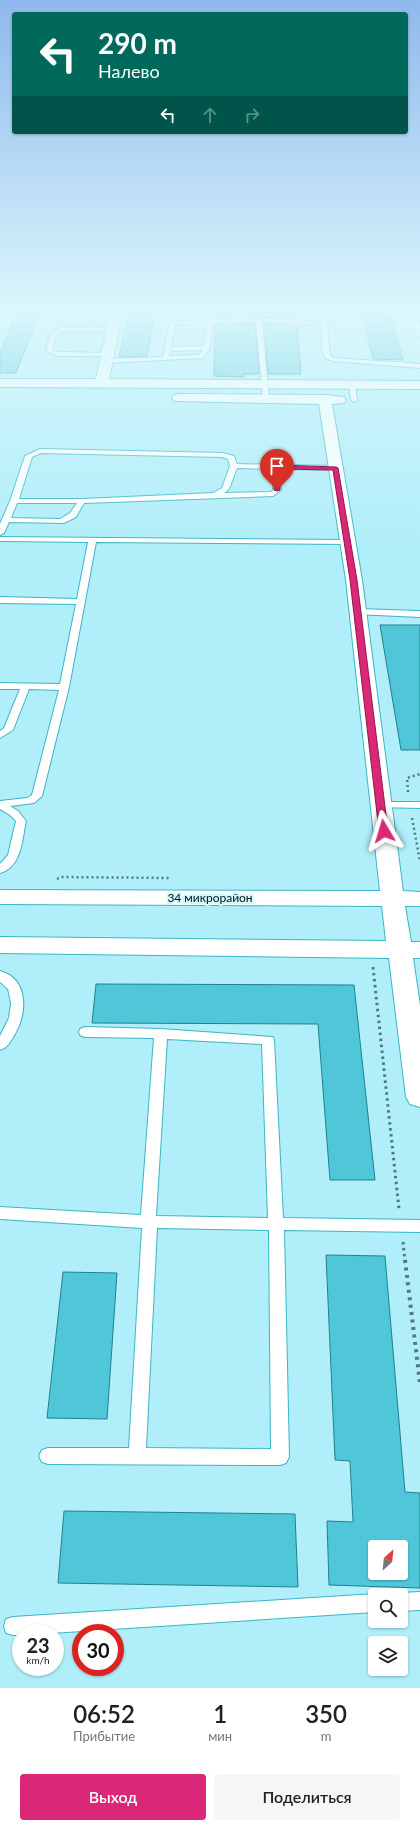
<!DOCTYPE html>
<html lang="ru">
<meta charset="utf-8">
<style>
:root{--surface:#fff;--page:#f6f6f6;--text:#202124;--muted:#757577;--accent:#db2777}
body{margin:0;font-family:Lato,sans-serif;background:var(--page);color:var(--text);height:100vh;display:flex;flex-direction:column;font-size:15px;white-space:nowrap}
*{box-sizing:border-box;margin:0}
p{font-size:13px;color:var(--muted)}
.icon{flex:none;width:22px;height:22px;fill:none;stroke:currentColor;stroke-width:2;stroke-linecap:round;stroke-linejoin:round}
.map{position:relative;height:1688px;overflow:hidden}
.details{display:flex;flex-direction:column;background:var(--surface);flex:1}
.details>*{flex:none}
.banner{position:absolute;left:12px;top:12px;width:396px;height:122px;border-radius:4px;box-shadow:0 1px 3px #0004;background:#00695c;color:#fff;overflow:hidden}
.needle{width:26px;rotate:27deg}
.fabs{position:absolute;left:368px;top:1540px;display:grid;gap:8px}
.fabs a{display:grid;place-items:center;width:40px;height:40px;border-radius:4px;background:var(--surface);box-shadow:0 1px 3px #0004;font-size:20px}
.speed{position:absolute;left:12px;top:1624px;display:flex;gap:8px;font-size:20px;font-weight:700;text-align:center}
.speed>*{display:grid;place-content:center;width:52px;height:52px;border-radius:50%;background:var(--surface);box-shadow:0 1px 3px #0004;line-height:1}
.speed small{font-size:10px;font-weight:400}
.speed .limit{border:6px solid #d22;background:#fff;color:#111}
.pin{position:absolute;display:grid;place-items:center;width:34px;height:34px;color:#fff;margin:-41px -17px;border-radius:50% 50% 50% 0;rotate:-45deg;box-shadow:0 0 4px #0007}
.pin .icon{rotate:45deg}
.me{position:absolute;width:44px;margin:-22px;rotate:353deg;stroke-linejoin:round;filter:drop-shadow(0 0 3px #0008)}
.turn{display:flex;align-items:center;gap:14px;height:84px;padding:0 20px;font-size:18px}
.turn .icon{width:52px;height:52px;stroke-width:2.5}
.turn b{display:block;font-size:28px;line-height:34px}
.lanes{display:flex;align-items:center;height:38px;padding:0 20px;background:#0003;justify-content:center;gap:20px;direction:ltr}
.lanes .off{opacity:.35}
.eta{display:flex;justify-content:space-evenly;align-items:center;height:68px;text-align:center}
.eta b{font-size:24px;font-weight:600;line-height:28px}
.primary-button{display:flex;gap:8px;margin-top:auto;padding:8px 20px}
.primary-button a{flex:1;height:46px;border-radius:4px;background:var(--accent);color:#fff;font-size:16px;font-weight:600;line-height:46px;text-align:center}
.primary-button a+a{background:var(--page);color:var(--text)}
.map>svg:first-child{display:block}
.building{fill:#50c6d9;stroke:#23818e;fill-rule:evenodd}
.lines{fill:none;stroke-linecap:round;stroke-linejoin:round}
.lane-casing{stroke:#3bb5c7;stroke-width:2}
.street-casing{stroke:#3bb5c7;stroke-width:2}
.path-far2{stroke:#517981;stroke-width:2.5;stroke-dasharray:2 3;stroke-linecap:butt}
.path-far1{stroke:#517981;stroke-width:3;stroke-dasharray:2.5 3.5;stroke-linecap:butt}
.path{stroke:#517981;stroke-width:4;stroke-dasharray:3 4.5;stroke-linecap:butt}
.lane{fill:#fff;fill-rule:evenodd}
.street{fill:#fff;fill-rule:evenodd}
.route{fill:#db2777;stroke:#8e194d}
.labels{text-anchor:middle;stroke-width:4;stroke-linejoin:round;paint-order:stroke}
.street-label{font-size:12px;fill:#00161a;stroke:#cff8ff}
</style>
<div class="map">
<svg width="420" height="1688" viewBox="0 0 420 1688">
<rect width="100%" height="100%" fill="#b0eef9"/>
<g class="building">
<path d="M130 309H156L147 356 119 357Z"/>
<path d="M216 309H232L231 316H216Z"/>
<path d="M241 309H296L297 318 239 317Z"/>
<path d="M361 309H388L403 360 373 359Z"/>
<path d="M18 310H41L16 373H0V353Z"/>
<path d="M215 324H255L259 374H244V377L214 376Z"/>
<path d="M264 324 297 325 301 374H268Z"/>
<path d="M380 625H420V750H401Z"/>
<path d="M96 984 354 985 375 1180H330L318 1024 92 1023Z"/>
<path d="M326 1255 385 1256 405 1492 420 1493V1588L329 1585 327 1521 353 1522 350 1461 335 1460ZM375 1547H401V1573H375Z"/>
<path d="M63 1272 117 1273 107 1419 47 1418Z"/>
<path d="M64 1511 295 1514 298 1587 58 1583Z"/>
</g>
<g class="lines">
<g class="lane-casing">
<g id="lane">
<path d="M234 309H240L237 318 307 320 327 324 330 356 336 358 420 364V368L333 361 325 358 322 351V326L307 324 262 322 269 399 266 401 263 399 256 322 213 323 210 348 203 358 106 363 103 361 106 359 163 357 170 322 210 318H232ZM207 323 204 346 171 347 175 325ZM203 350 199 355 169 356 170 351Z"/>
<path d="M408 309H414L420 327V337L417 335Z"/>
<path d="M112 327 114 328V330L62 332 56 336 52 350 59 352 107 353 109 354V356H58L46 351 50 335 61 328Z"/>
<path d="M352 382 355 384 357 400 354 402 351 400 349 384Z"/>
<path d="M40 449 223 453 234 456 237 464 336 466 340 468 336 470 281 469V490L273 496 84 503 76 517 64 523 9 522 4 533 0 535V524L10 501 25 456ZM41 453 222 457 228 459 230 466 222 488 213 493 82 499H19L32 457ZM237 468 273 469V490L271 492 224 493 229 489ZM17 503H77L70 513 60 519 11 518Z"/>
<path d="M0 537 348 540 352 542 348 544 96 542 69 687 42 796 34 803 10 806 18 811 26 821C22 839 22 867 0 873V864L8 855 16 821 10 815 0 809V801L27 798 32 795 59 690 29 689 13 730 0 738V731L4 728 20 689H0V683L60 684 76 604 0 603V597L77 599 88 542 0 541Z"/>
<path d="M358 609 420 611V617L355 614 354 612Z"/>
<path d="M381 802H420V808L377 807 376 805 377 803Z"/>
<path d="M0 971C29 979 27 1013 15 1034 11 1041 7 1048 0 1050V1036L9 1018 11 1003 8 989 0 982Z"/>
<path d="M85 1027 161 1029 273 1037 274 1040 283 1218 420 1220V1232L284 1230 289 1457 286 1463 280 1465 48 1464 42 1462 39 1456 42 1450 48 1448H129L142 1228 0 1219V1207L141 1215 154 1038 85 1037 80 1035 79 1032 80 1029ZM167 1039 262 1044 268 1218 156 1216ZM157 1228 269 1230 271 1449 146 1448Z"/>
<path d="M420 1592V1610L401 1611V1595H395L401 1593Z"/>
<path d="M375 1594 378 1595H375V1612L51 1633H21V1635H13L6 1633 4 1626 6 1619 13 1617Z"/>
</g>
</g>
<g class="street-casing">
<g id="street">
<path d="M111 309H123L109 379 420 381V389L0 387V379H96Z"/>
<path d="M179 394 325 395 344 397 346 400 344 403 332 404 362 580 403 891 420 892V906H405L411 942H420V958H413L420 1006V1107L410 1104 406 1097 389 958 0 953V937L386 941 382 906 0 904V890L380 891 346 580 319 404 174 401 172 398 174 395Z"/>
</g>
</g>
<g class="path-far2">
<path d="M408 792 407 778 420 774"/>
<path d="M412 818 420 861"/>
<path d="M57 879 61 877 170 878"/>
</g>
<g class="path-far1">
<path d="M373 967 399 1209"/>
<path d="M403 1242 405 1261"/>
</g>
<path class="path" d="M405 1260 420 1383"/>
<use href="#lane" class="lane"/>
<use href="#street" class="street"/>
</g>
<linearGradient id="sky" x2="0" y2="1"><stop stop-color="#8fb8ec"/><stop offset="0.57" stop-color="#dbf7fc"/><stop offset="1" stop-color="#dbf7fc" stop-opacity="0"/></linearGradient>
<rect width="420" height="545" fill="url(#sky)"/>
<path class="route" d="M277 465 336 467 338 468 357 580 388 831 387 833 384 834 379 831 350 580 333 470 280 469V490L277 491 274 490V467Z"/>
<g class="labels">
<g class="street-label">
<text x="210" y="902">34 микрорайон</text>
</g>
</g>
</svg>
<div class="fabs">
<a><svg class="needle" viewBox="-14 -14 28 28"><path d="M0-13l5 13h-10z" fill="#e53935"/><path d="M0 13l5-13h-10z" fill="#757577"/></svg></a>
<a><svg class="icon" aria-label="search" viewBox="0 0 24 24"><circle cx="10" cy="10" r="6"/><path d="M15 15l6 6"/></svg></a>
<a><svg class="icon" aria-label="layers" viewBox="0 0 24 24"><path d="M12 4l9 5-9 5-9-5zM3 14l9 5 9-5"/></svg></a>
</div>
<div class="speed"><div>23<small>km/h</small></div><div class="limit">30</div></div>
<div class="pin" style="left:277px;top:490px;background:#d93025"><svg class="icon" aria-label="arrive" viewBox="0 0 24 24"><path d="M6 21V4h12l-3 4 3 4H6"/></svg></div>
<svg class="me" style="left:384px;top:831px" viewBox="-20 -20 40 40"><path d="M0-17L14 15 0 8-14 15z" fill="#db2777" stroke="#fff" stroke-width="4"/></svg>
<div class="banner">
<div class="turn"><svg class="icon" aria-label="left" viewBox="0 0 24 24"><path d="M17 20v-9H6M10 6l-5 5 5 5"/></svg><div><b>290 m</b>Налево</div></div>
<div class="lanes"><svg class="icon" aria-label="left" viewBox="0 0 24 24"><path d="M17 20v-9H6M10 6l-5 5 5 5"/></svg><svg class="icon off" aria-label="ahead" viewBox="0 0 24 24"><path d="M12 20V5M6 11l6-6 6 6"/></svg><svg class="icon off" aria-label="right" viewBox="0 0 24 24"><path d="M7 20v-9h11M14 6l5 5-5 5"/></svg></div>
</div>
</div>
<section class="details">
<div class="eta">
<div><b>06:52</b><p>Прибытие</p></div>
<div><b>1</b><p>мин</p></div>
<div><b>350</b><p>m</p></div>
</div>
<div class="primary-button"><a>Выход</a><a>Поделиться</a></div>
</section>
